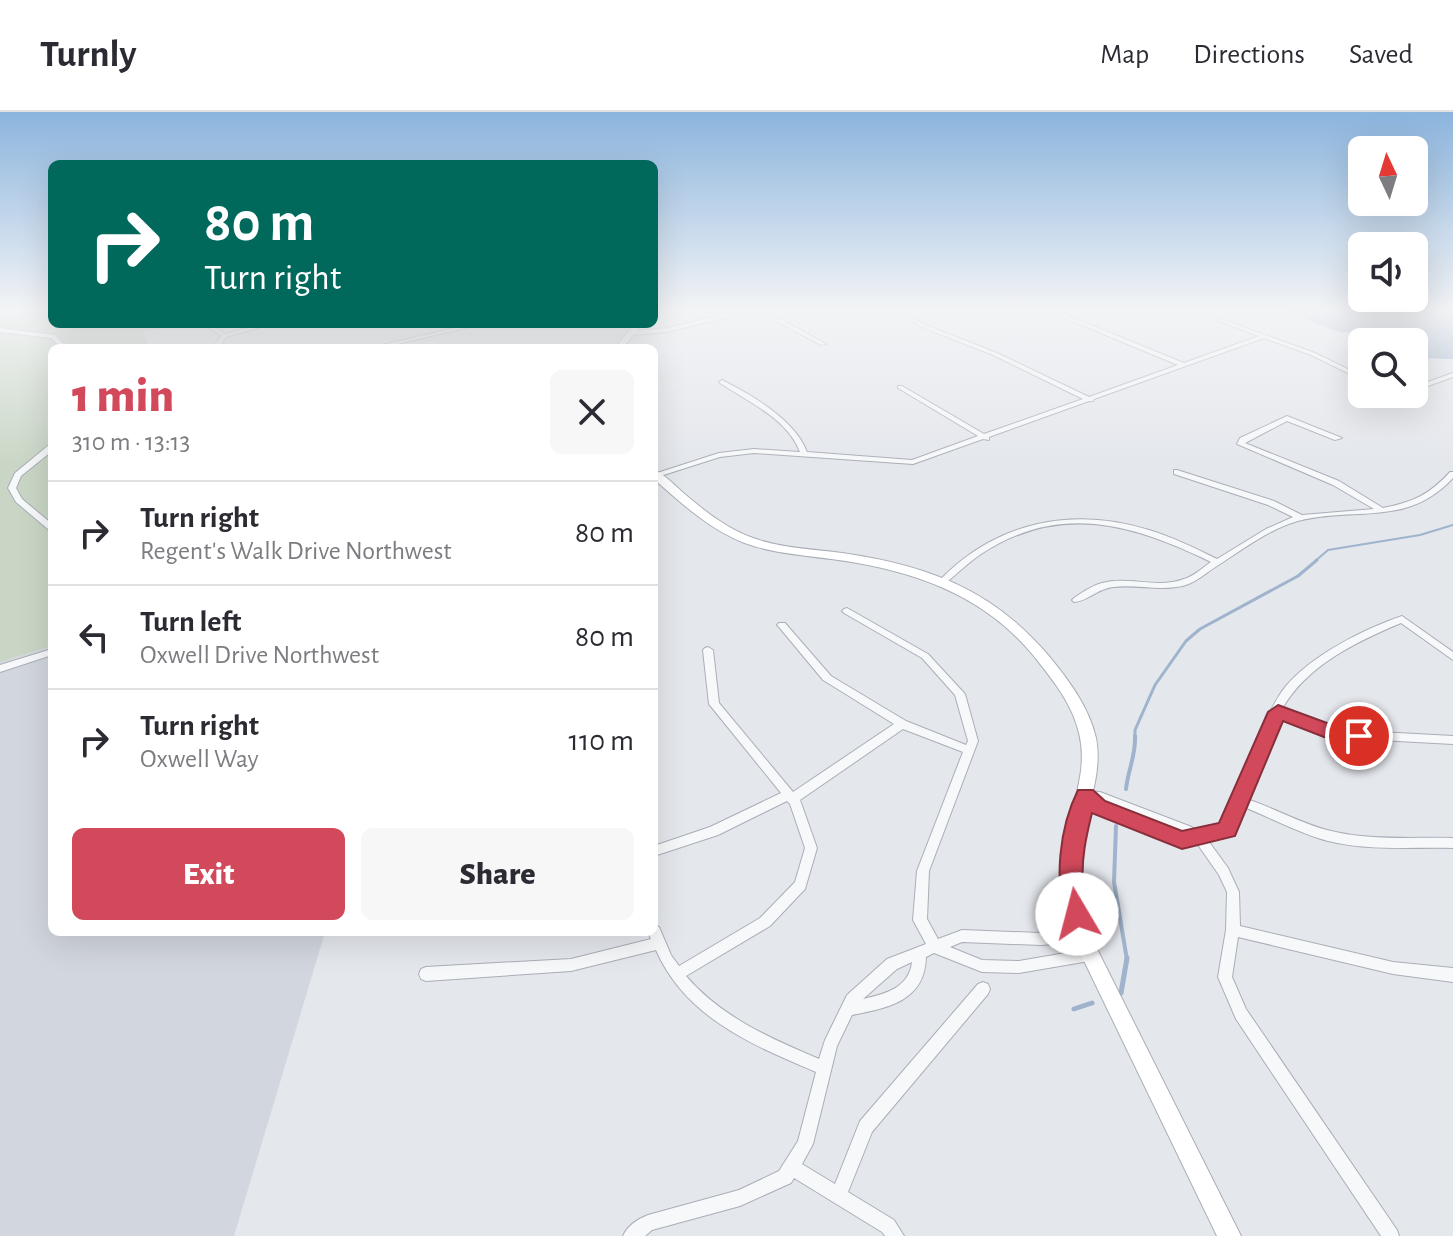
<!DOCTYPE html>
<meta charset="utf-8">
<style>
:root{--surface:#fff;--page:#f7f7f7;--text:#2b2b33;--muted:#7c7c81;--line:#e1e1e2;--accent:#d1495b}
body{margin:0;font-family:"Alegreya Sans",sans-serif;background:var(--page);color:var(--text);height:100vh;display:flex;flex-direction:column;font-size:30px;white-space:nowrap}
*{box-sizing:border-box;margin:0}
p{font-size:26px;color:var(--muted)}
.icon{flex:none;width:44px;height:44px;fill:none;stroke:currentColor;stroke-width:2;stroke-linecap:round;stroke-linejoin:round}
.map{position:relative;flex:1;overflow:hidden}
.side{position:absolute;left:48px;top:232px;width:610px;height:592px;display:flex;flex-direction:column;background:var(--surface);border-radius:12px;box-shadow:0 8px 32px #0002}
.side>*{flex:none}
.guide{position:absolute;left:48px;top:48px;width:610px;height:168px;border-radius:12px;box-shadow:0 8px 32px #0002;background:#00695c;color:#fff;overflow:hidden}
.needle{width:52px;rotate:356deg}
.controls{position:absolute;left:1348px;top:24px;display:grid;gap:16px}
.controls a{display:grid;place-items:center;width:80px;height:80px;border-radius:12px;background:var(--surface);box-shadow:0 8px 32px #0002;font-size:40px}
.pin{position:absolute;display:grid;place-items:center;width:68px;height:68px;color:#fff;margin:-34px;border:4px solid #fff;border-radius:50%;box-shadow:0 2px 8px #0007}
.me{position:absolute;width:88px;margin:-44px;rotate:352deg;stroke-linejoin:round;filter:drop-shadow(0 0 6px #0008)}
.turn{display:flex;align-items:center;gap:28px;height:168px;padding:0 24px;font-size:36px}
.turn .icon{width:104px;height:104px;stroke-width:2.5}
.turn b{display:block;font-size:56px;line-height:68px}
.round{display:grid;place-items:center;flex:none;width:84px;height:84px;border-radius:12px;background:var(--page)}
.summary{display:flex;align-items:center;justify-content:space-between;height:136px;padding:0 24px}
h1{font-size:48px;font-weight:800;line-height:60px;color:var(--accent)}
.cta{display:flex;gap:16px;margin-top:auto;padding:16px 24px}
.cta a{flex:1;height:92px;border-radius:12px;background:var(--accent);color:#fff;font-size:32px;font-weight:800;line-height:92px;text-align:center}
.cta a+a{background:var(--page);color:var(--text)}
ul{padding:0;list-style:none}
li{display:flex;align-items:center;gap:24px;height:104px;padding:0 24px;border-top:2px solid var(--line)}
li div{flex:1}
li b{display:block;font-size:30px}
li em{font-style:normal}
header{display:flex;align-items:center;gap:48px;box-sizing:border-box;height:112px;padding:0 40px;background:var(--surface);border-bottom:2px solid var(--line)}
header strong{font-size:38px}
nav{display:flex;gap:44px;margin-inline-start:auto;font-size:28px}
.map>svg:first-child{display:block}
.built{fill:#d2d6de}
.green{fill:#c9d6c5}
.water{fill:#9fb4cc}
.lines{fill:none;stroke-linecap:round;stroke-linejoin:round}
.stream-far3{stroke:#9fb4cc;stroke-width:2}
.stream-far2{stroke:#9fb4cc;stroke-width:3}
.stream-far1{stroke:#9fb4cc;stroke-width:4}
.stream{stroke:#9fb4cc;stroke-width:5}
.street-casing{stroke:#a9aeb7;stroke-width:2}
.secondary-casing{stroke:#a9aeb7;stroke-width:2}
.street{fill:#f7f8fa;fill-rule:evenodd}
.secondary{fill:#fff;fill-rule:evenodd}
.route{fill:#d1495b;stroke:#882f3b;stroke-width:2}
</style>
<header>
<strong>Turnly</strong>
<nav><a>Map</a><a>Directions</a><a>Saved</a></nav>
</header>
<div class="map">
<svg width="1453" height="1124" viewBox="0 0 1453 1124">
<rect width="100%" height="100%" fill="#e4e7ec"/>
<path class="built" d="M52 534V820H325L234 1124H0V550Z"/>
<path class="green" d="M0 196H52V212H191L143 220 149 236H52V534L0 550Z"/>
<path class="water" d="M1281 196H1453V247L1414 246V230H1388C1378 213 1357 222 1342 220 1321 216 1301 203 1281 196Z"/>
<g class="lines">
<path class="stream-far3" d="M1314 450 1328 438 1420 423 1453 413"/>
<path class="stream-far2" d="M1135 626V618L1155 573 1186 529 1200 517 1298 464 1317 448"/>
<g class="stream-far1">
<path d="M1126 677C1128 658 1136 643 1135 624"/>
<path d="M1116 714 1114 770 1127 848"/>
</g>
<g class="stream">
<path d="M1121 881 1127 846"/>
<path d="M1074 897 1092 891"/>
</g>
<g class="street-casing">
<g id="street">
<path d="M751 196H760L826 232 821 233 756 198 667 220 633 223 630 221 633 219 667 216Z"/>
<path d="M890 196H895L928 214 997 241 1089 285 1178 253 1043 197V196H1049L1184 251 1259 224 1183 196H1190L1315 241 1362 264V268L1311 243 1264 226 1094 287 1093 289H1089L989 325V328L983 327 913 352 754 341 720 345 654 366V362L719 341 754 337 800 340C787 306 748 290 720 271L719 270 722 268C752 283 795 308 807 340L912 348 978 324 898 276V274H902L984 322 1083 287 993 243 924 216Z"/>
<path d="M204 212H211L225 222 262 212H272L226 225 219 236H213L221 224Z"/>
<path d="M471 212H482L381 236H370Z"/>
<path d="M0 216 55 223 68 236H62L51 226 0 220Z"/>
<path d="M1453 261V265L1428 274 1414 275V271H1425Z"/>
<path d="M1287 304 1342 326 1335 328 1287 309 1245 331 1339 369 1383 396C1413 390 1429 383 1450 360H1453V366C1407 416 1354 394 1298 409 1269 417 1242 438 1217 454 1207 460 1198 469 1186 473 1162 480 1137 472 1113 475 1097 477 1086 490 1074 490L1072 488 1074 486C1083 480 1091 474 1102 471 1129 464 1158 477 1184 467 1194 464 1202 456 1211 450 1132 412 1060 390 981 442 969 450 958 461 947 470L944 471 940 468C996 410 1072 394 1149 418 1172 425 1195 436 1217 447L1266 417 1293 405 1268 393 1174 362V358H1177L1274 389 1302 403 1374 397 1333 373 1237 332 1240 326Z"/>
<path d="M49 333H52V339L21 364 16 376 22 387 52 412V418H49L16 390 8 376 15 361Z"/>
<path d="M847 496 928 542 965 582 978 629 929 759 927 807 938 827 962 818 1041 821 1081 818 1086 820 1088 824 1086 828 1081 830 1041 833 962 830 950 835 982 848 1019 849 1089 837 1094 839 1096 843 1094 847 1089 849 1019 861 982 860 934 841 926 845C925 889 888 896 852 903L837 934 813 1032 802 1052 835 1072 860 1009 978 872 983 870 988 872 990 877 988 882 872 1020 848 1080 894 1108 904 1124H885L882 1120 794 1066 791 1071 740 1094 652 1118 645 1124H623C627 1114 638 1107 648 1103L739 1078 779 1059 798 1029 816 960C752 933 685 905 656 838L571 859 426 869 421 867 419 862 421 857 426 855 571 847 651 827 648 820H654V813L659 815 671 843 679 854 760 806 795 770 805 736 790 692 787 689 718 723 654 744V734L710 715 781 681 709 592 703 538 705 536 708 535 713 538 719 591 793 680 894 612 823 568 779 515 777 513 779 511H785L831 564 906 609 966 633 968 629 955 583 922 546 844 501 842 499 844 497ZM903 617 963 640 917 759 913 808 926 832 887 847 847 883 825 928 819 947C770 926 721 905 686 864L770 814 805 777 817 736 800 688ZM912 850C909 876 885 882 863 887L897 857Z"/>
<path d="M1402 504 1453 540V548L1401 511C1356 530 1307 553 1282 597L1342 618 1453 624V632L1342 626 1278 604 1259 647 1244 686C1272 695 1298 710 1327 718 1368 729 1411 725 1453 726V736C1412 735 1369 739 1328 729 1298 721 1270 705 1241 694L1231 721 1207 727 1228 756 1239 780 1240 814 1393 850 1453 856V870L1393 862 1238 825 1232 865 1246 897 1397 1118 1399 1124H1381L1236 907 1218 865 1226 818 1227 780 1219 763 1196 730 1182 733 1093 698 1080 684 1082 681 1086 679 1100 680 1189 714 1199 719 1222 714C1234 681 1247 649 1262 617 1269 602 1276 586 1286 574 1312 543 1364 517 1402 504ZM1099 690 1181 720 1184 722 1101 692Z"/>
<path d="M52 537V543L0 560V553Z"/>
</g>
</g>
<g class="secondary-casing">
<g id="secondary">
<path d="M634 212H642L623 236H615Z"/>
<path d="M654 358C666 363 676 375 687 384 707 401 728 417 753 426 781 436 813 437 842 441 926 453 992 477 1048 543 1068 567 1089 595 1096 626 1103 663 1086 697 1081 733 1077 763 1085 793 1090 823L1241 1124H1217L1072 824C1067 794 1060 764 1064 734 1070 696 1089 660 1079 621 1072 591 1052 567 1033 543 982 481 909 457 831 447 801 443 770 441 742 430 708 416 681 391 654 367Z"/>
</g>
</g>
<use href="#street" class="street"/>
<use href="#secondary" class="secondary"/>
</g>
<linearGradient id="sky" x2="0" y2="1"><stop stop-color="#8bb4dd"/><stop offset="0.56" stop-color="#f3f4f6"/><stop offset="1" stop-color="#f3f4f6" stop-opacity="0"/></linearGradient>
<rect width="1453" height="353" fill="url(#sky)"/>
<path class="route" d="M1278 593 1327 611 1366 619 1369 624 1359 631 1324 625 1283 609 1235 724 1182 737 1092 701C1086 725 1081 748 1083 772 1084 785 1091 797 1086 810L1077 813 1069 810C1052 772 1060 714 1078 678H1093L1105 689 1182 719 1219 711 1268 600Z"/>
</svg>
<div class="controls">
<a><svg class="needle" viewBox="-14 -14 28 28"><path d="M0-13l5 13h-10z" fill="#e53935"/><path d="M0 13l5-13h-10z" fill="#7c7c81"/></svg></a>
<a><svg class="icon" aria-label="sound" viewBox="0 0 24 24"><path d="M4 9h4l5-4v14l-5-4H4zM17 9q2 3 0 6"/></svg></a>
<a><svg class="icon" aria-label="search" viewBox="0 0 24 24"><circle cx="10" cy="10" r="6"/><path d="M15 15l6 6"/></svg></a>
</div>
<div class="pin" style="left:1359px;top:624px;background:#d93025"><svg class="icon" aria-label="arrive" viewBox="0 0 24 24"><path d="M6 21V4h12l-3 4 3 4H6"/></svg></div>
<svg class="me" style="left:1077px;top:802px" viewBox="-20 -20 40 40"><circle r="19" fill="#fff"/><path d="M0-13L10 11 0 6-10 11z" fill="#d1495b"/></svg>
<div class="guide">
<div class="turn"><svg class="icon" aria-label="right" viewBox="0 0 24 24"><path d="M7 20v-9h11M14 6l5 5-5 5"/></svg><div><b>80 m</b>Turn right</div></div>
</div>
<section class="side">
<div class="summary"><div><h1>1 min</h1><p>310 m · 13:13</p></div><a class="round"><svg class="icon" aria-label="close" viewBox="0 0 24 24"><path d="M6 6l12 12M18 6L6 18"/></svg></a></div>
<ul>
<li><svg class="icon" aria-label="right" viewBox="0 0 24 24"><path d="M7 20v-9h11M14 6l5 5-5 5"/></svg><div><b>Turn right</b><p>Regent's Walk Drive Northwest</p></div><em>80 m</em></li>
<li><svg class="icon" aria-label="left" viewBox="0 0 24 24"><path d="M17 20v-9H6M10 6l-5 5 5 5"/></svg><div><b>Turn left</b><p>Oxwell Drive Northwest</p></div><em>80 m</em></li>
<li><svg class="icon" aria-label="right" viewBox="0 0 24 24"><path d="M7 20v-9h11M14 6l5 5-5 5"/></svg><div><b>Turn right</b><p>Oxwell Way</p></div><em>110 m</em></li>
</ul>
<div class="cta"><a>Exit</a><a>Share</a></div>
</section>
</div>
